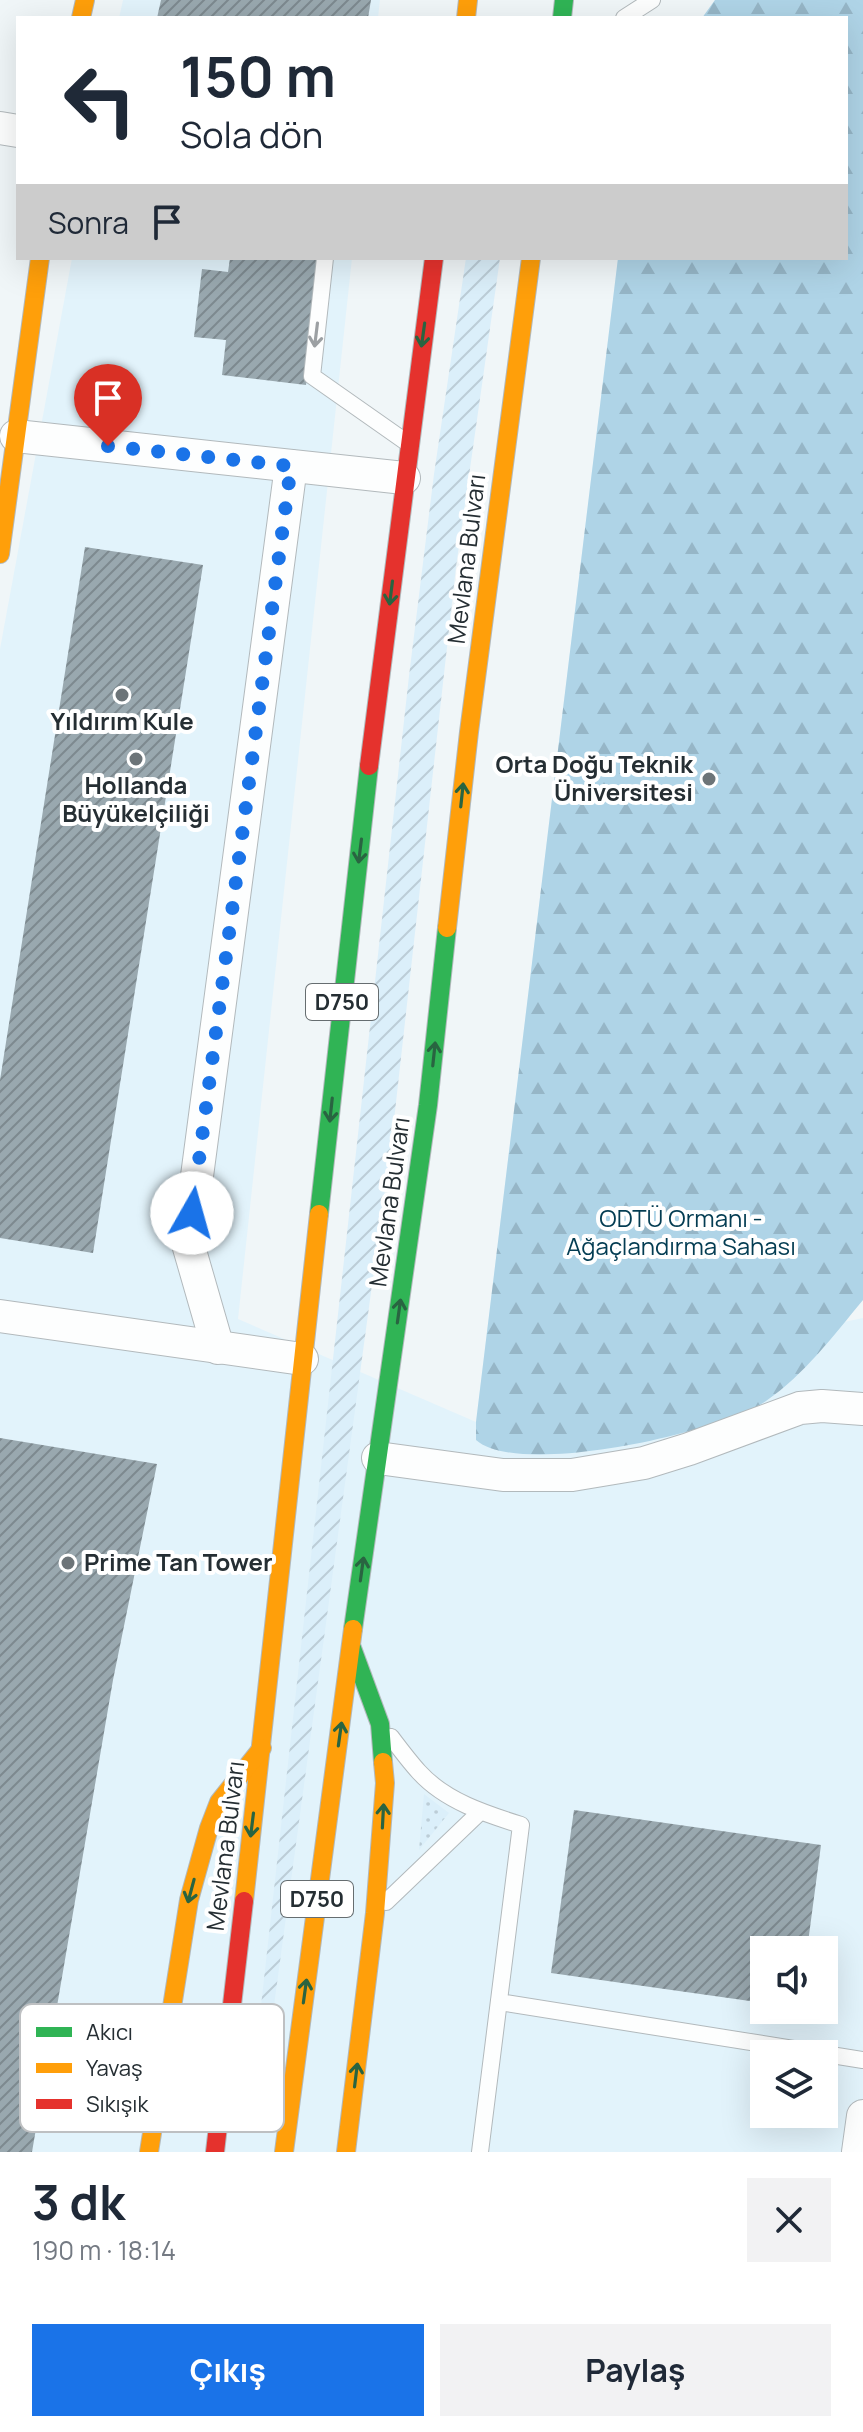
<!DOCTYPE html>
<html lang="tr">
<meta charset="utf-8">
<style>
:root{--surface:#fff;--page:#f2f2f3;--text:#1f2937;--muted:#747a83;--accent:#1a73e8}
body{margin:0;font-family:Manrope,sans-serif;background:var(--page);color:var(--text);height:100vh;display:flex;flex-direction:column;font-size:30px;white-space:nowrap}
*{box-sizing:border-box;margin:0}
p{font-size:26px;color:var(--muted)}
.icon{flex:none;width:44px;height:44px;fill:none;stroke:currentColor;stroke-width:2;stroke-linecap:round;stroke-linejoin:round}
.map{position:relative;height:2152px;overflow:hidden}
.drawer{display:flex;flex-direction:column;background:var(--surface);flex:1}
.drawer>*{flex:none}
.hud{position:absolute;left:16px;top:16px;width:832px;height:244px;border-radius:0px;box-shadow:0 8px 32px #0002;background:#fff;color:var(--text);overflow:hidden}
.controls{position:absolute;left:750px;top:1936px;display:grid;gap:16px}
.controls a{display:grid;place-items:center;width:88px;height:88px;border-radius:0px;background:var(--surface);box-shadow:0 8px 32px #0002;font-size:40px}
.pin{position:absolute;display:grid;place-items:center;width:68px;height:68px;color:#fff;margin:-82px -34px;border-radius:50% 50% 50% 0;rotate:-45deg;box-shadow:0 0 8px #0007}
.pin .icon{rotate:45deg}
.me{position:absolute;width:88px;margin:-44px;rotate:7deg;stroke-linejoin:round;filter:drop-shadow(0 0 6px #0008)}
.turn{display:flex;align-items:center;gap:28px;height:168px;padding:0 32px;font-size:36px}
.turn .icon{width:104px;height:104px;stroke-width:2.5}
.turn b{display:block;font-size:56px;line-height:68px}
.then{display:flex;align-items:center;height:76px;padding:0 32px;background:#0003;gap:16px;font-size:30px}
.round{display:grid;place-items:center;flex:none;width:84px;height:84px;border-radius:0px;background:var(--page)}
.headline{display:flex;align-items:center;justify-content:space-between;height:136px;padding:0 32px}
h1{font-size:48px;font-weight:700;line-height:60px}
.action{display:flex;gap:16px;margin-top:auto;padding:16px 32px}
.action a{flex:1;height:92px;border-radius:0px;background:var(--accent);color:#fff;font-size:32px;font-weight:700;line-height:92px;text-align:center}
.action a+a{background:var(--page);color:var(--text)}
.map>svg:first-child{display:block}
.built{fill:#e2f3fb;fill-rule:evenodd}
.grass{fill:url(#grass-dots)}
.forest{fill:url(#forest-firs)}
.garden{fill:url(#garden-furrows)}
.building{fill:url(#building-hatch)}
.lines{fill:none;stroke-linecap:round;stroke-linejoin:round}
.lane-casing{stroke:#b2b9bc;stroke-width:18}
.street-casing{stroke:#b2b9bc;stroke-width:34}
.fast-casing{stroke:#b2b9bc;stroke-width:20}
.slow-casing{stroke:#b2b9bc;stroke-width:20}
.jam-casing{stroke:#b2b9bc;stroke-width:20}
.lane{stroke:#fdfefe;stroke-width:16}
.street{stroke:#fdfefe;stroke-width:32}
.fast{stroke:#30b455;stroke-width:18}
.slow{stroke:#ff9f0a;stroke-width:18}
.jam{stroke:#e5322d;stroke-width:18}
.oneway{stroke:#9ca0a3}
.oneway2{stroke:#296441}
.route{stroke:#1a73e8;stroke-width:14;stroke-dasharray:0 25.2}
.poi-dot{fill:#6c7478;stroke:#fff;stroke-width:3}
.labels{text-anchor:middle;stroke-width:8;stroke-linejoin:round;paint-order:stroke}
.shield{fill:#fff;stroke:#666d70;stroke-width:2}
.shield-label{font-size:22px;font-weight:bold;fill:#252e33}
.street-label{font-size:24px;fill:#252e33;stroke:#fff}
.poi-label{font-size:24px;font-weight:bold;fill:#252e33;stroke:#fff}
.park-label{font-size:24px;fill:#033c52;stroke:#fff}
.key{fill:#fff;stroke:#bec0c2;stroke-width:2}
.key-label{font-size:22px;fill:#252e33}
</style>
<div class="map">
<svg width="863" height="2152" viewBox="0 0 863 2152">
<defs>
<pattern id="grass-dots" width="8" height="8" patternUnits="userSpaceOnUse" patternTransform="scale(2)"><rect width="8" height="8" fill="#dbeffa"/><path d="M2 2h.1M6 6h.1" fill="none" stroke="#bccdd7" stroke-width="1.8" stroke-linecap="round"/></pattern>
<pattern id="forest-firs" width="22" height="20" patternUnits="userSpaceOnUse" patternTransform="scale(2)"><rect width="22" height="20" fill="#afd4e7"/><path d="M5 1l3.5 6h-7zM16 11l3.5 6h-7z" fill="#96b6c7"/></pattern>
<pattern id="garden-furrows" width="10" height="10" patternUnits="userSpaceOnUse" patternTransform="scale(2)"><rect width="10" height="10" fill="#dbeffa"/><path d="M-1 1l2-2M0 10L10 0M9 11l2-2" fill="none" stroke="#bccdd7"/></pattern>
<pattern id="building-hatch" width="6" height="6" patternUnits="userSpaceOnUse" patternTransform="scale(2)"><rect width="6" height="6" fill="#99a8af"/><path d="M-1 1l2-2M0 6l6-6M5 7l2-2" fill="none" stroke="#7d898f"/></pattern>
</defs>
<rect width="100%" height="100%" fill="#f0f6f8"/>
<g class="built">
<path d="M123 0H380L378 18H119Z"/>
<path d="M715 0H863V1300L844 1322 863 1318V2152H0V649L72 258H352L238 1319 476 1422 618 258H846V18H702ZM764 1950H824V2010H764ZM764 2054H824V2114H764Z"/>
</g>
<path class="grass" d="M424 1794 449 1813 419 1850Z"/>
<path class="forest" d="M715 0H863V1300C833 1336 805 1374 766 1401 720 1433 519 1478 476 1440V1422L618 258H846V18H702Z"/>
<path class="garden" d="M466 258H500L456 567 392 1138 270 2035 258 2033 409 676 434 474Z"/>
<g class="building">
<path d="M161 0H371L368 18H157Z"/>
<path d="M230 258H322L306 385 222 375 226 340 194 337 202 269 228 272Z"/>
<path d="M85 547 203 565 93 1253 0 1238V1080Z"/>
<path d="M0 1438 157 1464 113 1680 32 2152H0Z"/>
<path d="M574 1810 821 1845 807 1950H764V2003L551 1973Z"/>
</g>
<g class="lines">
<g class="lane-casing">
<g id="lane">
<path d="M624 18 652 0"/>
<path d="M325 258 312 376 406 442"/>
<path d="M391 1737C400 1749 409 1761 419 1772 445 1801 486 1814 521 1825L480 2152"/>
<path d="M386 1902 480 1812"/>
<path d="M499 2002 863 2060"/>
</g>
</g>
<g class="street-casing">
<g id="street">
<path d="M0 128 18 131"/>
<path d="M16 436 404 478"/>
<path d="M0 1316 302 1359"/>
<path d="M218 1348 188 1244 291 466"/>
<path d="M378 1458 503 1475H572L644 1463 689 1449 800 1408 822 1406 863 1409"/>
<path d="M858 2152 863 2116"/>
</g>
</g>
<g class="fast-casing">
<g id="fast">
<path d="M562 18 564 0"/>
<path d="M319 1214 369 766"/>
<path d="M353 1629 428 1105 447 928"/>
<path d="M352 1648 380 1724 383 1762"/>
</g>
</g>
<g class="slow-casing">
<g id="slow">
<path d="M81 18 85 0"/>
<path d="M466 18 468 0"/>
<path d="M0 554 40 258"/>
<path d="M447 928 469 732 531 258"/>
<path d="M244 1901 319 1214"/>
<path d="M149 2152 189 1900 209 1828 219 1802 262 1748"/>
<path d="M284 2152 353 1629"/>
<path d="M346 2152 375 1913 385 1783 383 1762"/>
</g>
</g>
<g class="jam-casing">
<g id="jam">
<path d="M369 766 434 258"/>
<path d="M215 2152 244 1901"/>
</g>
</g>
<use href="#lane" class="lane"/>
<use href="#street" class="street"/>
<use href="#fast" class="fast"/>
<use href="#slow" class="slow"/>
<use href="#jam" class="jam"/>
</g>
<defs><path id="oneway-shaft" d="M-6 0H5M1.5-3L5.5 0L1.5 3" fill="none" stroke-width="1.6" stroke-linecap="round" stroke-linejoin="round" transform="scale(2)"/></defs>
<use class="oneway" href="#oneway-shaft" transform="translate(316 335) rotate(97)"/>
<g class="oneway2">
<use href="#oneway-shaft" transform="translate(423 335) rotate(98)"/>
<use href="#oneway-shaft" transform="translate(391 593) rotate(97)"/>
<use href="#oneway-shaft" transform="translate(462 795) rotate(-84)"/>
<use href="#oneway-shaft" transform="translate(360 851) rotate(97)"/>
<use href="#oneway-shaft" transform="translate(434 1054) rotate(-84)"/>
<use href="#oneway-shaft" transform="translate(331 1110) rotate(96)"/>
<use href="#oneway-shaft" transform="translate(399 1311) rotate(-82)"/>
<use href="#oneway-shaft" transform="translate(362 1569) rotate(-82)"/>
<use href="#oneway-shaft" transform="translate(340 1734) rotate(-82)"/>
<use href="#oneway-shaft" transform="translate(383 1816) rotate(-87)"/>
<use href="#oneway-shaft" transform="translate(252 1825) rotate(97)"/>
<use href="#oneway-shaft" transform="translate(191 1891) rotate(105)"/>
<use href="#oneway-shaft" transform="translate(305 1991) rotate(-82)"/>
<use href="#oneway-shaft" transform="translate(356 2075) rotate(-83)"/>
</g>
<g class="lines">
<path class="route" d="M108 446 291 466 192 1213"/>
</g>
<g class="poi-dot">
<circle cx="122" cy="695" r="8"/>
<circle cx="136" cy="759" r="8"/>
<circle cx="709" cy="779" r="8"/>
<circle cx="68" cy="1563" r="8"/>
</g>
<g class="labels">
<g class="shield">
<rect x="306" y="984" width="72" height="36" rx="6"/>
<rect x="281" y="1881" width="72" height="36" rx="6"/>
</g>
<g class="shield-label">
<text x="342" y="1010">D750</text>
<text x="317" y="1907">D750</text>
</g>
<g class="street-label">
<text transform="translate(467 559) rotate(-83)" y="8">Mevlana Bulvarı</text>
<text transform="translate(390 1202) rotate(-82)" y="8">Mevlana Bulvarı</text>
<text transform="translate(226 1846) rotate(-83)" y="8">Mevlana Bulvarı</text>
</g>
<g class="poi-label">
<text x="122" y="730">Yıldırım Kule</text>
<text x="693" y="773" text-anchor="end">Orta Doğu Teknik<tspan x="693" dy="28">Üniversitesi</tspan></text>
<text x="136" y="794">Hollanda<tspan x="136" dy="28">Büyükelçiliği</tspan></text>
<text x="84" y="1571" text-anchor="start">Prime Tan Tower</text>
</g>
<g class="park-label">
<text x="681" y="1227">ODTÜ Ormanı -<tspan x="681" dy="28">Ağaçlandırma Sahası</tspan></text>
</g>
</g>
<rect x="20" y="2004" width="264" height="128" rx="12" class="key"/>
<rect x="36" y="2027" width="36" height="10" fill="#30b455"/>
<rect x="36" y="2063" width="36" height="10" fill="#ff9f0a"/>
<rect x="36" y="2099" width="36" height="10" fill="#e5322d"/>
<g class="key-label">
<text x="86" y="2040">Akıcı</text>
<text x="86" y="2076">Yavaş</text>
<text x="86" y="2112">Sıkışık</text>
</g>
</svg>
<div class="controls">
<a><svg class="icon" aria-label="sound" viewBox="0 0 24 24"><path d="M4 9h4l5-4v14l-5-4H4zM17 9q2 3 0 6"/></svg></a>
<a><svg class="icon" aria-label="layers" viewBox="0 0 24 24"><path d="M12 4l9 5-9 5-9-5zM3 14l9 5 9-5"/></svg></a>
</div>
<div class="pin" style="left:108px;top:446px;background:#d93025"><svg class="icon" aria-label="arrive" viewBox="0 0 24 24"><path d="M6 21V4h12l-3 4 3 4H6"/></svg></div>
<svg class="me" style="left:192px;top:1213px" viewBox="-20 -20 40 40"><circle r="19" fill="#fff"/><path d="M0-13L10 11 0 6-10 11z" fill="#1a73e8"/></svg>
<div class="hud">
<div class="turn"><svg class="icon" aria-label="left" viewBox="0 0 24 24"><path d="M17 20v-9H6M10 6l-5 5 5 5"/></svg><div><b>150 m</b>Sola dön</div></div>
<div class="then">Sonra<svg class="icon" aria-label="arrive" viewBox="0 0 24 24"><path d="M6 21V4h12l-3 4 3 4H6"/></svg></div>
</div>
</div>
<section class="drawer">
<div class="headline"><div><h1>3 dk</h1><p>190 m · 18:14</p></div><a class="round"><svg class="icon" aria-label="close" viewBox="0 0 24 24"><path d="M6 6l12 12M18 6L6 18"/></svg></a></div>
<div class="action"><a>Çıkış</a><a>Paylaş</a></div>
</section>
